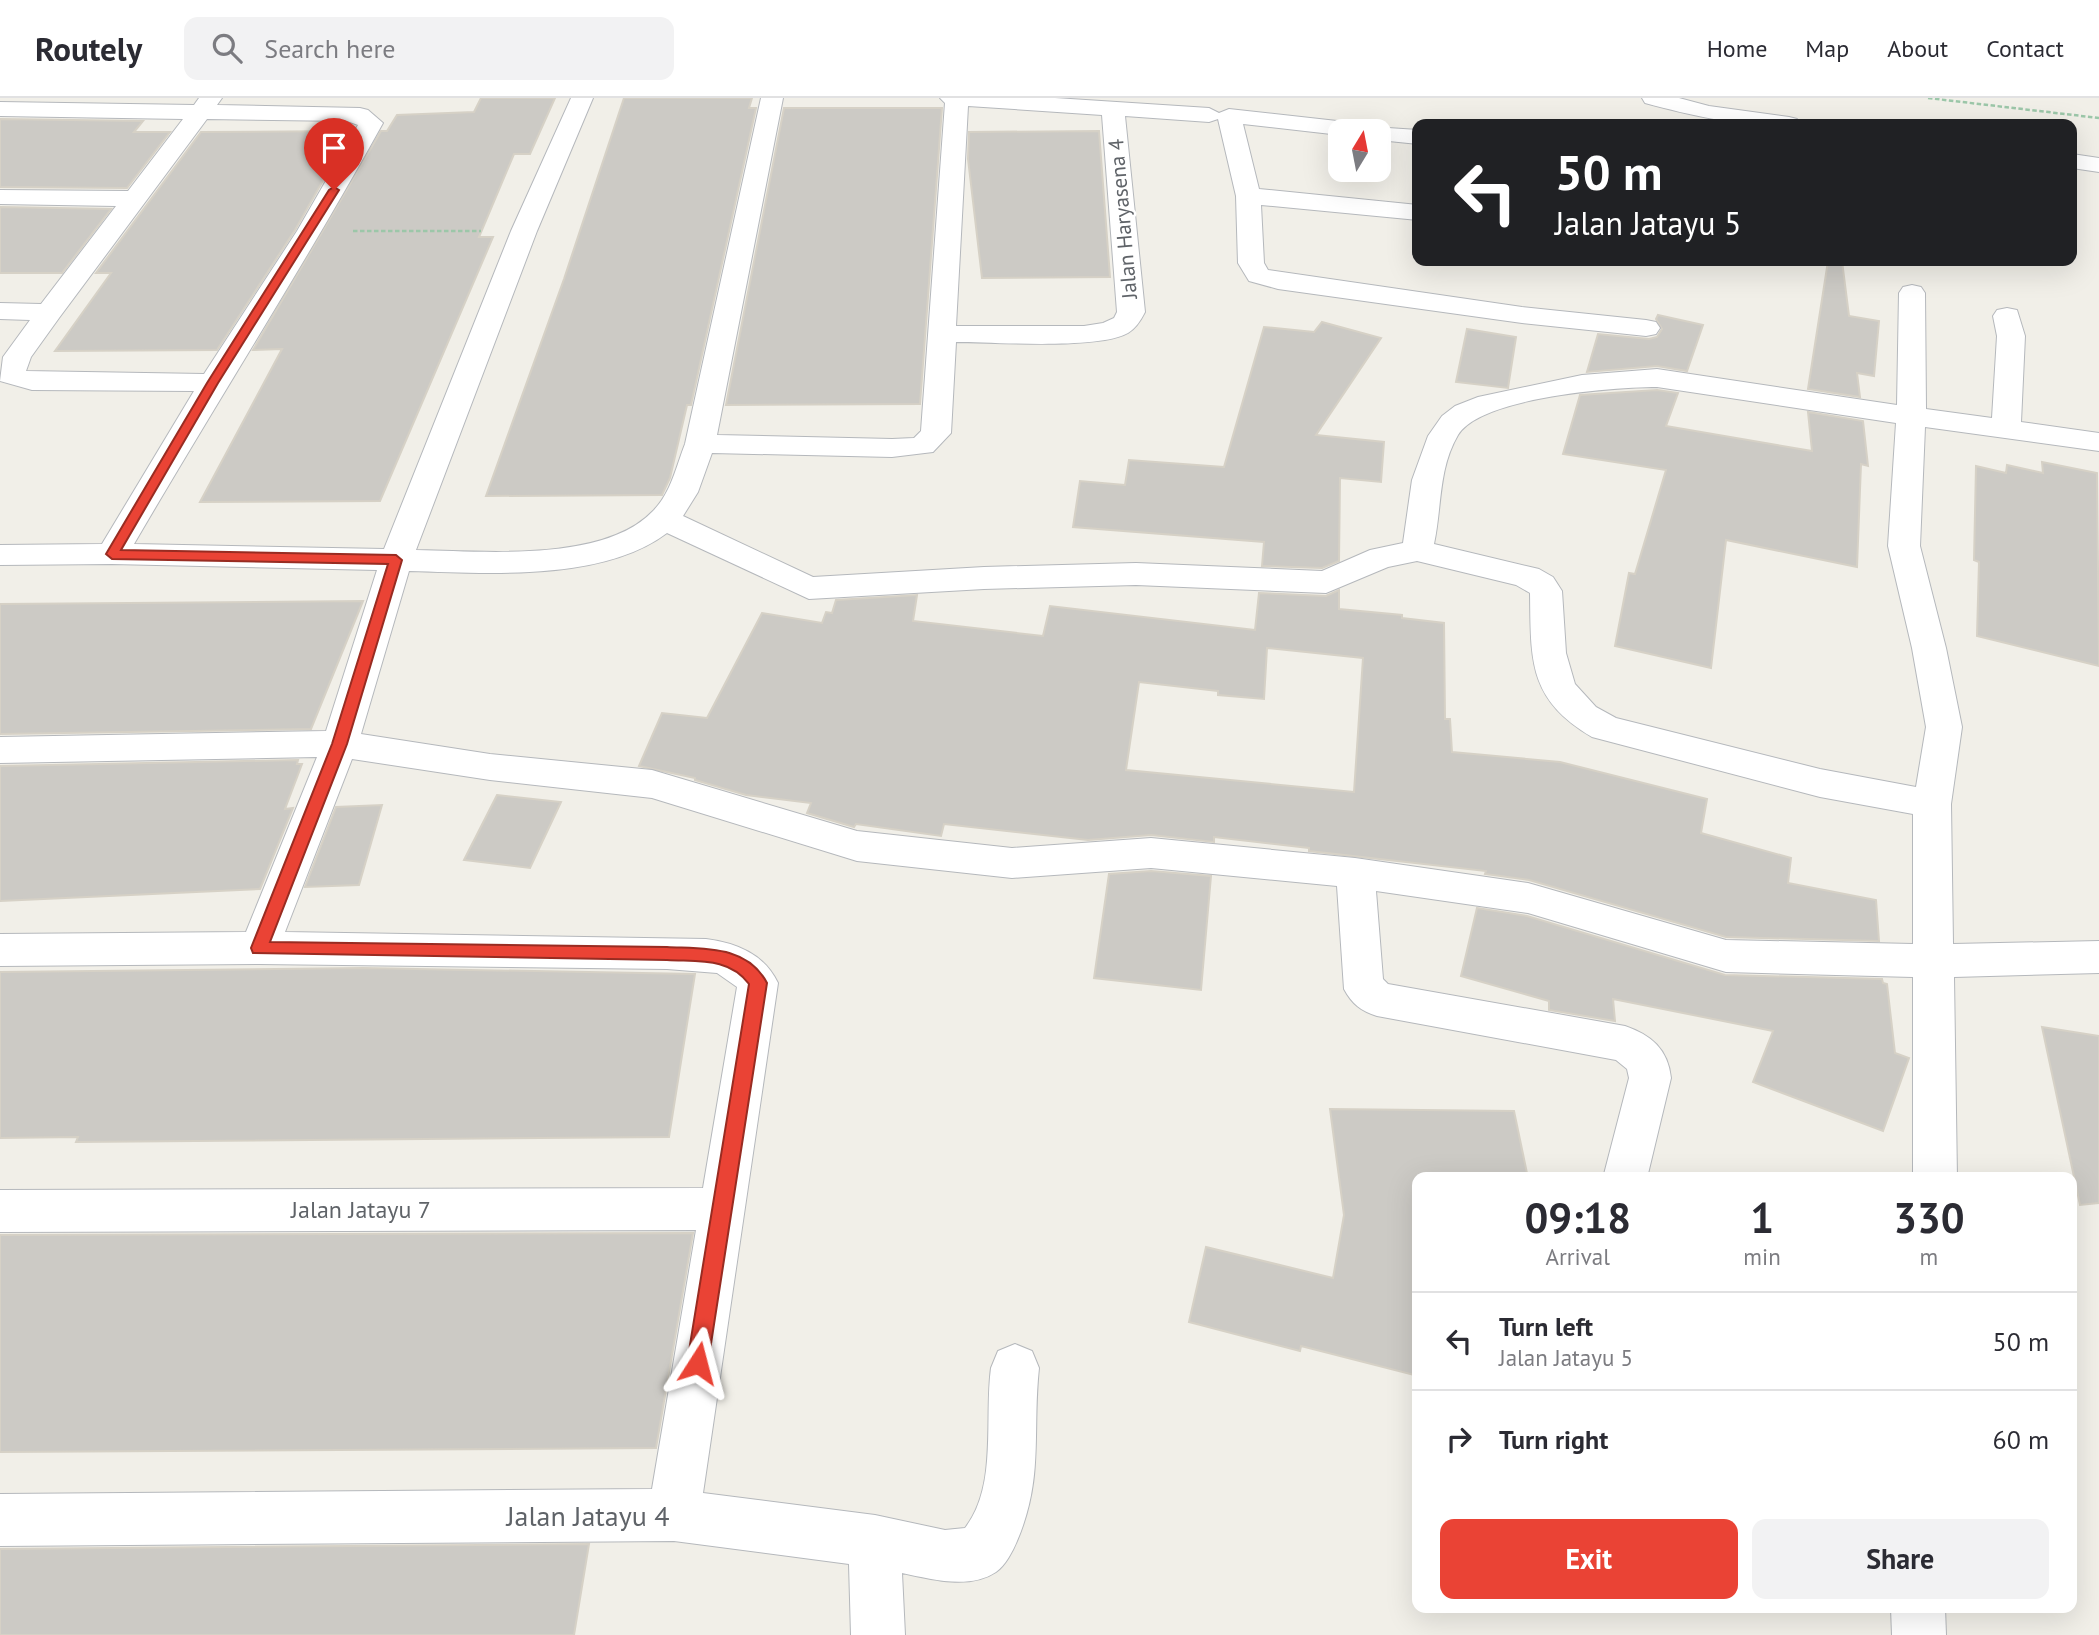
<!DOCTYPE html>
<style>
:root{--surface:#fff;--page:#f2f2f3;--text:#2b2b33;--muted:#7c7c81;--line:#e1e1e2;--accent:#ea4335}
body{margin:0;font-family:"PT Sans",sans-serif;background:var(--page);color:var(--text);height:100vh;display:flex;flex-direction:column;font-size:26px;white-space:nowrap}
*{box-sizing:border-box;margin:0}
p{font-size:23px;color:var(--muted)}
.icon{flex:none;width:38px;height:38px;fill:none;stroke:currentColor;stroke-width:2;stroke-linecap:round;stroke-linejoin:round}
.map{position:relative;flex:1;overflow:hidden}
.sheet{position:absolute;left:1412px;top:1074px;width:665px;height:441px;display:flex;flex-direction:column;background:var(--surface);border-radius:14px;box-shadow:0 7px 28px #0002}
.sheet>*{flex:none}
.guide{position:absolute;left:1412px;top:21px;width:665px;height:147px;border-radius:14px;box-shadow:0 7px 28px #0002;background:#202124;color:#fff;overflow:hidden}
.needle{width:46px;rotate:10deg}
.fabs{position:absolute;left:1328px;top:21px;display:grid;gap:14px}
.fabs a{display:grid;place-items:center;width:63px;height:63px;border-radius:14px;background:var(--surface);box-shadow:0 7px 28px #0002;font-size:35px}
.pin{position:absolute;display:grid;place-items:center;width:60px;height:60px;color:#fff;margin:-72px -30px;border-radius:50% 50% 50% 0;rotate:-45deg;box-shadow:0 0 7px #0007}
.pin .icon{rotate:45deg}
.me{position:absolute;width:77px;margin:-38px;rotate:9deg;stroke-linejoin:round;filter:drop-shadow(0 0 5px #0008)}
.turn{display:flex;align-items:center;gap:24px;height:147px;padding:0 28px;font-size:32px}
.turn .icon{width:91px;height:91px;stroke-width:2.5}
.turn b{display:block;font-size:49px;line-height:60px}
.eta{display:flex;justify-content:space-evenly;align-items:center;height:119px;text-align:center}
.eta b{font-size:42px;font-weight:600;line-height:49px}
.primary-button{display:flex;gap:14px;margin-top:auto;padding:14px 28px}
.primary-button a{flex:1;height:80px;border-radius:14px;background:var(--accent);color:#fff;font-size:28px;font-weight:600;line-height:80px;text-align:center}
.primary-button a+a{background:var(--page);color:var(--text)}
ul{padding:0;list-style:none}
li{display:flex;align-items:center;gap:21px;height:98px;padding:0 28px;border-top:2px solid var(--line)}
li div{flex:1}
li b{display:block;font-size:26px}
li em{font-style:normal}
header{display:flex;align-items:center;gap:42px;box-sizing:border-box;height:98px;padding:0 35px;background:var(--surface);border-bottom:2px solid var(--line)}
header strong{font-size:33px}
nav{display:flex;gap:38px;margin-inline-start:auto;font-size:24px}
.search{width:490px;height:63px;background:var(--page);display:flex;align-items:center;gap:18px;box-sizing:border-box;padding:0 24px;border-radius:14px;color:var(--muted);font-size:26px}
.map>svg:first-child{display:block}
.building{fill:#cccac5;stroke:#d6d1c6;stroke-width:2;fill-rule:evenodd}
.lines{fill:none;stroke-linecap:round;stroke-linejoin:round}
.minor-casing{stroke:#b5b8bc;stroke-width:2}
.path{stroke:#9cc7a9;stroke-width:2.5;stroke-dasharray:4.5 2.5;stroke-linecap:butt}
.minor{fill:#fff;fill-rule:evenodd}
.route{fill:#ea4335;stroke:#982c22;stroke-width:2}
.labels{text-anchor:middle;stroke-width:5;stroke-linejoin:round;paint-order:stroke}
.far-street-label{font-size:21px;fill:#5f6368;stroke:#fff}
.street-label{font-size:24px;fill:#5f6368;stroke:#fff}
.near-street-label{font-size:28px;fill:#5f6368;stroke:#fff}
</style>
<header>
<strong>Routely</strong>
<div class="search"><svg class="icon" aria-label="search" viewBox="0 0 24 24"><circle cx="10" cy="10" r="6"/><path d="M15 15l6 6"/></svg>Search here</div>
<nav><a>Home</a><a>Map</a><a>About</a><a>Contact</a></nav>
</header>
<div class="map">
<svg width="2099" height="1537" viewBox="0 0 2099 1537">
<rect width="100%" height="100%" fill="#f1efe8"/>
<g class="building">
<path d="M481 0H555L530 56H514L479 139H493L380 403 200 404 282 251 253 252 381 33H387L397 17 474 14Z"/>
<path d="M624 0H752L749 10H756L691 307H687L670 380 662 397 486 398 564 181Z"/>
<path d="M784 10H942L920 306 726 307Z"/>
<path d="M0 21 143 23 134 34H170L127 90 0 89Z"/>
<path d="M351 33 295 132 217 252 55 253 111 175H96L201 34Z"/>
<path d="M1099 33 1110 179 982 180 968 61 969 34Z"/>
<path d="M0 109 111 111 62 175H0Z"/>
<path d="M1828 163H1842L1849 218 1879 223 1874 278 1857 275 1860 299 1808 291Z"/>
<path d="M1658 217 1703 227 1687 273 1657 268 1587 274 1598 236 1649 241 1657 239 1662 231 1656 221Z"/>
<path d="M1322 224 1381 240 1316 337 1384 344 1381 384 1340 380 1339 463 1322 470 1262 468 1264 444 1073 429 1080 383 1125 387 1129 362 1224 369 1264 229 1314 234Z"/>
<path d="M1467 231 1516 239 1508 290 1456 284Z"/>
<path d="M1657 292 1678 295 1666 328 1812 353 1808 314 1863 323 1868 368 1861 366 1857 469 1726 442 1711 570 1615 548 1629 475 1635 476 1666 372 1563 356 1580 297Z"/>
<path d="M2042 364 2097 375 2099 568 1977 538 1979 464 1974 462 1976 368 2006 375 2007 367 2043 375Z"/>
<path d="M1339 492V511L1402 517V520L1444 525 1445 621H1450L1452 654 1560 664 1707 701 1701 735 1791 760 1788 785 1876 802 1879 843 1726 839 1529 782 1485 776 1486 773 1309 753V750L1214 739V744L1151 737 1088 742 944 726 941 738 856 726 854 729 807 715 811 705 746 697 695 682V680L639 668 662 615 707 620 762 515 822 525 826 514 832 515 836 502 917 497 913 523 1043 538 1050 508 1255 532 1259 495 1326 498ZM1267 550 1363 560 1354 694 1126 672 1139 584 1218 593V597L1264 601Z"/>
<path d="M363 503 311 631 0 636V506Z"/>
<path d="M298 662 297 666H302L285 711 293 710 260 791 0 803V668Z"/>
<path d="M497 697 561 704 530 770 464 762Z"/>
<path d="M382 707 359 787 305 789 336 709Z"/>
<path d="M1151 773 1211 778 1201 892 1094 880 1109 776Z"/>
<path d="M1477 810 1527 818 1725 877 1882 881 1883 885 1887 886 1895 955 1909 960 1883 1033 1753 984 1773 933 1613 901 1615 923 1549 912V903L1461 878Z"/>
<path d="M363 870 695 876 669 1039 76 1044 78 1039 0 1040V874Z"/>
<path d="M2042 929 2099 938V1105L2080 1107Z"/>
<path d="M1330 1011 1514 1013 1528 1080H1418V1278L1301 1248 1300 1253 1189 1224 1206 1149 1333 1180 1344 1117Z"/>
<path d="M693 1135 656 1350 0 1354V1137Z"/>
<path d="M589 1446 574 1537H0V1451Z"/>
</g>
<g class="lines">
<g class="minor-casing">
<g id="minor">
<path d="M199 0H222L217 7 360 10 368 12 383 25C304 168 216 305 134 446L384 451 511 133 571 0H593L537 133 416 452C482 453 604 465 653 413 671 395 676 369 685 346L761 0H783L717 337 892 341 914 340 921 333 945 5 940 0H1055L1209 10 1219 15 1229 11 1364 26 1373 29 1418 32V46L1379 42V33H1340V37L1243 26 1259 91 1418 107V122L1261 107 1264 165 1268 172 1522 209 1646 222 1656 224 1660 230 1656 236 1646 238 1522 225 1278 191 1249 183 1238 165 1236 98 1218 21 1209 24 1125 18 1145 214C1141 222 1136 230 1128 235 1098 252 994 244 956 244L951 335 933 354 892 359 712 355 698 394 683 418 813 479 984 469 1136 465 1322 473 1370 452 1403 445 1412 382 1428 338 1442 318 1455 308 1478 299 1582 277 1657 271 1897 307 1899 195 1903 189 1912 187 1921 189 1925 195 1926 311 1992 320 1997 238 1993 218 1997 212 2007 210 2017 212 2025 238 2021 324 2099 335V353L1925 329 1920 448 1946 550 1962 629 1951 706 1953 846 2099 843V875L1954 879 1957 1080H1913V879L1726 874 1528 815 1376 793 1383 881 1388 886 1625 928C1651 937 1668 951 1671 980L1647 1080H1603L1629 980 1627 971 1616 962 1377 918C1361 913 1352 906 1344 891L1337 788 1151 770 1012 780 857 763 652 700 490 682 352 661 285 834 706 841C737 845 764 856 778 885L703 1395 875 1417 945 1432 965 1430C998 1388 984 1321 991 1270L998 1253 1015 1246 1032 1253 1039 1270C1032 1335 1044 1380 1017 1443 1013 1453 1005 1468 996 1474 969 1492 931 1481 902 1475L905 1537H851L849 1466 674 1443 0 1448V1396L652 1391 696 1132 0 1134V1092L703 1090 737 889 717 875 667 871 259 866 0 868V836L246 834 317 659 0 665V639L326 633 377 472 112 466 0 467V447L102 446 194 293 32 292 0 283 3 259 30 222 0 221V205L41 206 116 108 0 106V92L128 93 183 21 0 18V4L194 7ZM968 8 1102 17 1117 214 1114 220 1103 225 1084 228H956ZM207 21 347 23 358 27 297 133 204 276 26 273 31 259 59 220ZM1657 289 1896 325 1888 448 1912 550 1926 629 1916 689 1820 671 1616 620 1596 609 1575 586 1566 555 1562 493 1553 479 1539 471 1434 446C1442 409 1438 371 1458 337 1481 299 1615 289 1657 289ZM667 435 809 501 984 491 1136 487 1326 495 1388 469 1417 463 1516 487 1530 495C1531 563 1528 601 1592 639L1820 699 1913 716V846L1726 842 1528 785 1355 760 1151 740 1012 750 857 733 652 672 490 656 361 636 409 473C487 475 602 484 667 435Z"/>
<path d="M1642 0H1679L1709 8 1789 19 1797 21 1801 26C1742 29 1701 20 1645 5Z"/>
<path d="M2072 56 2099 60V74L2072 70Z"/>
<path d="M1891 1510H1945L1946 1537H1892Z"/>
</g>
</g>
<g class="path">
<path d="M1928 0 2099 20"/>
<path d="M353 133H481"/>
</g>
<use href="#minor" class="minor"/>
</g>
<path class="route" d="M334 89 339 92 218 285 121 452 396 457 402 462 347 646 270 844 667 849C704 851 747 847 767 885L708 1265 705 1272 698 1275 690 1272 687 1265 749 886C729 859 698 864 667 862L253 855 251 850 332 646 388 466 112 461 106 456 207 285 329 92Z"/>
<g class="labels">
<g class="far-street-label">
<text transform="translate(1123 121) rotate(-95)" y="7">Jalan Haryasena 4</text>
</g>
<g class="street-label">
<text x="361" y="1120">Jalan Jatayu 7</text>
</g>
<g class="near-street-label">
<text x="588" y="1428">Jalan Jatayu 4</text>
</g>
</g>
</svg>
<div class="fabs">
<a><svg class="needle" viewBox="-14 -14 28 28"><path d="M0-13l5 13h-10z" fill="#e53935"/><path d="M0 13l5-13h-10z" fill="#7c7c81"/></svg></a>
</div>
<div class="pin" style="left:334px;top:92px;background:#d93025"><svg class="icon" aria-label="arrive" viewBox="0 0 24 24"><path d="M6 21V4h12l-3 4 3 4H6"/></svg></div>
<svg class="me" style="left:698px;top:1265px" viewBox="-20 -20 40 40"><path d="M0-17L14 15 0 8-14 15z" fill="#ea4335" stroke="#fff" stroke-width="4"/></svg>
<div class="guide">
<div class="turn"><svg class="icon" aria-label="left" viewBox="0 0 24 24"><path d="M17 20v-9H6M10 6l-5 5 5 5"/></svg><div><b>50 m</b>Jalan Jatayu 5</div></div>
</div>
<section class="sheet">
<div class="eta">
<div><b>09:18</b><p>Arrival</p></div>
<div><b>1</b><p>min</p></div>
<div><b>330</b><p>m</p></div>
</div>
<ul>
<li><svg class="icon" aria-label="left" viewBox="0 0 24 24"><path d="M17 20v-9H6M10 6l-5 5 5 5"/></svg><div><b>Turn left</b><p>Jalan Jatayu 5</p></div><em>50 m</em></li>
<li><svg class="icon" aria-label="right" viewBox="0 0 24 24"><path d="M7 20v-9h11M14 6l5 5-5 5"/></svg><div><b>Turn right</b></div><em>60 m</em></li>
</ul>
<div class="primary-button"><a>Exit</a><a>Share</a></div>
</section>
</div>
